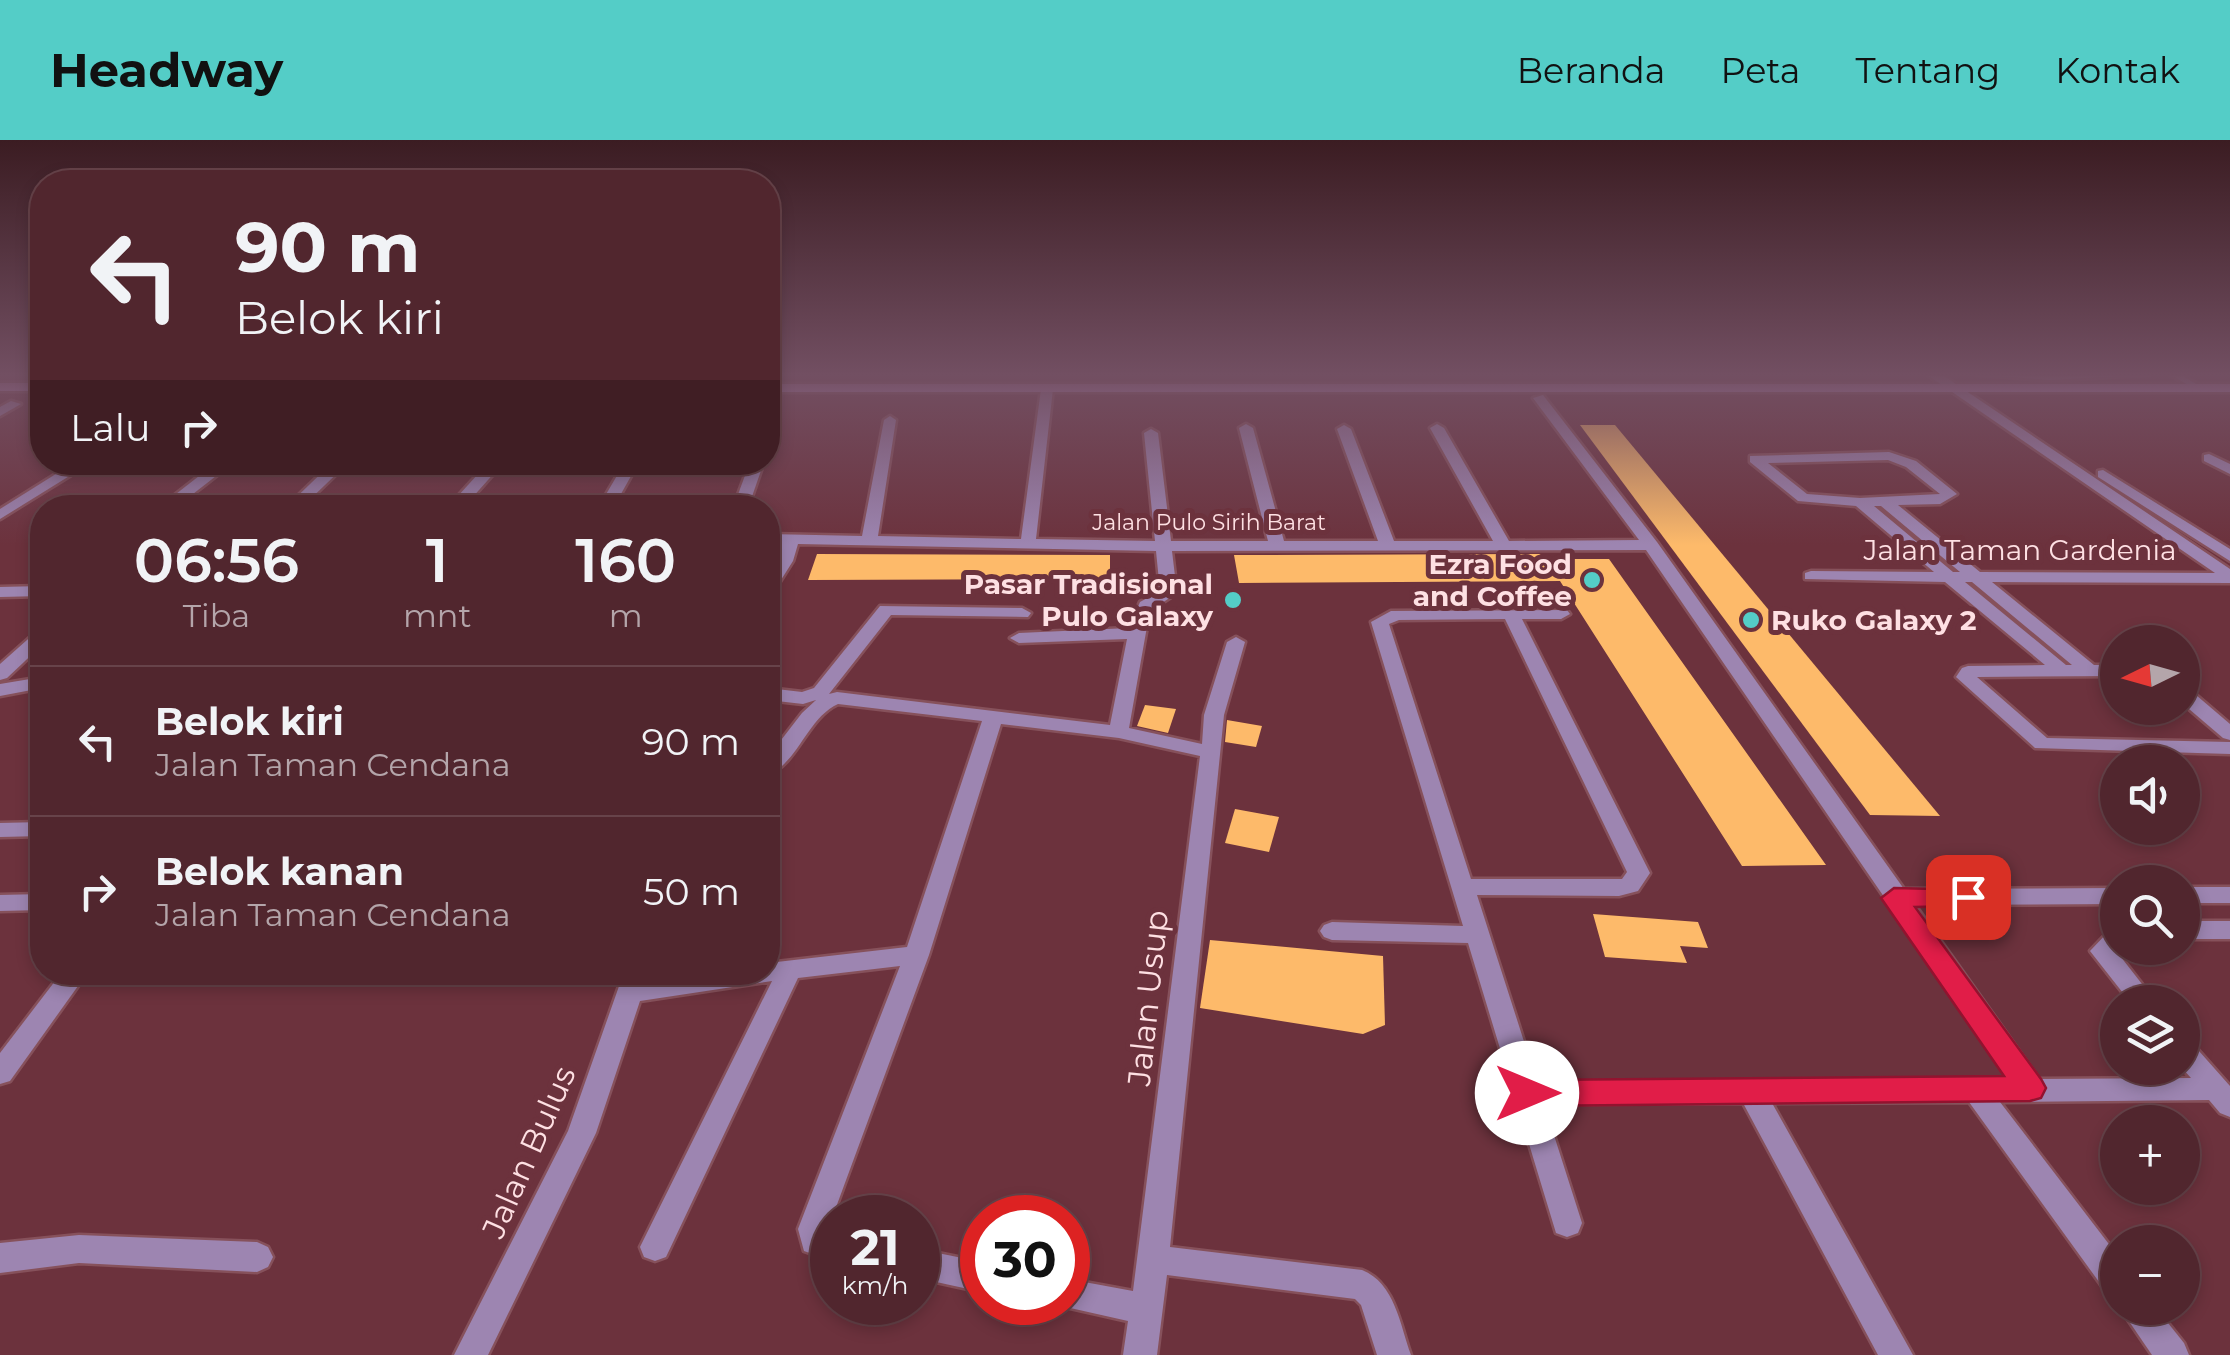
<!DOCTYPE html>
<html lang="id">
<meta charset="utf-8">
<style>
:root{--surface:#51262e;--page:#5b323a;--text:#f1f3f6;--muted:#b4a5aa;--line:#67434a;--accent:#54cdc7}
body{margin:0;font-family:Montserrat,sans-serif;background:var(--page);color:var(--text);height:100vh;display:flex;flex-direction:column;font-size:38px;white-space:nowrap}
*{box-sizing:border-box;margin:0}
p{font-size:32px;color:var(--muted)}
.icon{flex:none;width:55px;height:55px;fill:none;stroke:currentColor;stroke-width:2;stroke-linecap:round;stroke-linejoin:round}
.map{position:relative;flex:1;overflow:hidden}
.drawer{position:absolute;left:30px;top:355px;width:750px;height:490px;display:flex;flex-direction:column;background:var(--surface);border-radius:40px;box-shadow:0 5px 15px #0003,0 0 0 2px var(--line)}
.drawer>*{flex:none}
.guide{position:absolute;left:30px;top:30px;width:750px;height:305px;border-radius:40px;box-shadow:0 5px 15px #0003,0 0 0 2px var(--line);background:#51262e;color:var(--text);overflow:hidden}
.needle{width:65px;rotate:265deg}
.buttons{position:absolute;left:2100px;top:485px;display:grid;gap:20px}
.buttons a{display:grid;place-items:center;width:100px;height:100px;border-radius:50%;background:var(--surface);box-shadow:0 5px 15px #0003,0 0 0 2px var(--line);font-size:50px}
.speed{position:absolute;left:810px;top:1055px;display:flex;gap:20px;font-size:50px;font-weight:700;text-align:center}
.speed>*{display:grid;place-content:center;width:130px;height:130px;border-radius:50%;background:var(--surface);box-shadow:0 5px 15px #0003,0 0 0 2px var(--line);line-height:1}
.speed small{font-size:25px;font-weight:400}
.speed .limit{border:15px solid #d22;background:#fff;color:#111}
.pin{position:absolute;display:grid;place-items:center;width:85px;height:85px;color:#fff;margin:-42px;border-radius:20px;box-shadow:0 5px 15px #0006}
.me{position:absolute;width:110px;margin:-55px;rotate:90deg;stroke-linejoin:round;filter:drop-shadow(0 0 8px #0008)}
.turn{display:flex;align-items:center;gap:35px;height:210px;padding:0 40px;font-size:45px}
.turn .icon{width:130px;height:130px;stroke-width:2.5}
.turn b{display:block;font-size:70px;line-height:85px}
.then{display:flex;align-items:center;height:95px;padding:0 40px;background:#0003;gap:20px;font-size:38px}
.eta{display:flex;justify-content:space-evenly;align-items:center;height:170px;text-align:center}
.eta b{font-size:60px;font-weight:600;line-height:70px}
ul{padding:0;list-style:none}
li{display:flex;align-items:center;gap:30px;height:150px;padding:0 40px;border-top:2px solid var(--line)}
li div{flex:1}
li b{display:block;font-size:38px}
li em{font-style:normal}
header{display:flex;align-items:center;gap:60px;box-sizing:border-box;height:140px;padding:0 50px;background:var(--accent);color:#111}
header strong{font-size:48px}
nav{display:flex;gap:55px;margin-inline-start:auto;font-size:35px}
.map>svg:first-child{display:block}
.building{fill:#fdba6a}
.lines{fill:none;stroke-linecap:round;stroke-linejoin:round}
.service-casing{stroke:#86515b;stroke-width:6}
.minor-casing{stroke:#86515b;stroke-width:5}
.secondary-casing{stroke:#86515b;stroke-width:5}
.service{fill:#9d85b1;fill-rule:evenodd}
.minor{fill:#9d85b1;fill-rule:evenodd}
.secondary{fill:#cea6ec;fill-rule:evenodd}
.route{fill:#e11d48;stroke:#92132f;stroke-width:2.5}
.poi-dot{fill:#54cdc7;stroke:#6c323d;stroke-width:4}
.labels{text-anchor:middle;stroke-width:10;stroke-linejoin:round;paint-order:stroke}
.far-street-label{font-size:22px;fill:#fee0e3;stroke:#6c323d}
.street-label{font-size:28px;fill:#fee0e3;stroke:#6c323d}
.poi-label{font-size:28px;font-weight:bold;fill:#fee0e3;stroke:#6c323d;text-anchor:end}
.near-street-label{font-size:32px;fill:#fee0e3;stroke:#6c323d}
</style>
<header>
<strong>Headway</strong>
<nav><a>Beranda</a><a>Peta</a><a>Tentang</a><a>Kontak</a></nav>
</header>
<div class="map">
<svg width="2230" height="1215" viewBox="0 0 2230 1215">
<rect width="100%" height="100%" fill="#6c323d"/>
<g class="building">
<path d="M1580 285H1615L1940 676 1870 675Z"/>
<path d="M817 414 1110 415V439L808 440Z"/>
<path d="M1540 414 1543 419H1609L1826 725 1742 726 1560 441 1239 443 1234 415Z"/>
<path d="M1145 565 1176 569 1168 593 1137 586Z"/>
<path d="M1227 580 1262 586 1256 607 1225 602Z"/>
<path d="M1235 669 1279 677 1269 712 1225 703Z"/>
<path d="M1593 774 1698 782 1708 808 1680 806 1687 823 1605 817Z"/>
<path d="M1210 800 1383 816 1385 885 1363 894 1200 868Z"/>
</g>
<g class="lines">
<g class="service-casing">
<g id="service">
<path d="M1977 234H2150L2050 240Z"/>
<path d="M2170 234H2179L2203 248 2196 250Z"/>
</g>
</g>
<g class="minor-casing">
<g id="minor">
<path d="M1926 234H1941L2230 429V443L1992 442 2094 525H2118V536L1977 537 2047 598 2230 602V614L2035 608 1956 537 1962 528 1968 526 2045 525 1945 442 1805 439V433L1811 431 1934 432 1856 366 1798 361 1750 322V316L1889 312 1916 321 1957 354 1940 364 1898 365 1980 432 2215 433ZM1888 320 1906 327 1940 354 1860 358 1807 354 1768 323ZM1874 366H1881L1960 432H1953ZM1965 442H1972L2072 525H2066Z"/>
<path d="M1047 245 1053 249 1036 399 1155 401 1144 293 1151 289 1158 293 1171 401H1268L1239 288 1246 284 1253 288 1284 401H1378L1337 289 1344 285 1351 289 1394 401H1493L1430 288 1437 284 1444 288 1509 401 1639 400 1533 258 1543 255 1657 402 1904 749 2118 748V764L1915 765 2039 939 2191 938 2182 928V899L2191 902 2230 946V977L2220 973 2209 960 2000 962 2118 1116V1157L2107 1153 1969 962 1772 963 1913 1215H1878L1743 963 1544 964 1582 1083 1578 1093 1567 1097 1556 1093 1468 803 1332 800 1324 797 1320 791 1324 785 1332 782 1463 786 1371 482 1391 471 1567 470 1570 474 1561 479H1522L1650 733 1638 751 1619 756 1477 755 1537 942 2009 939 1646 410 1172 411 1177 453 1153 469 1148 481 1129 588 1202 604 1204 575 1227 502 1236 497 1245 502 1224 575 1170 1107 1362 1130C1395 1143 1400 1185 1411 1215H1377L1361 1165 1355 1159 1167 1135 1157 1215H1123L1128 1181 1057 1165 1068 1162V1139L1133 1151 1200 616 1119 598 1001 584 929 815 828 1089 832 1093V1121L804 1111 798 1089 900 826 798 838 666 1117 655 1121 644 1117 640 1107 772 841 640 861 596 993 488 1215H454L568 991 624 832H649L647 841 700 832H768V823L907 807 982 581 838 564C807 578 797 625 768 634V617L802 573 816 560 803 564 768 560V548L802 552 814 548 880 466 1022 468 1031 473 1028 477 891 475 829 554 837 552 1110 585 1127 499 1019 503 1010 498 1019 493 1129 488 1140 462 1160 451 1156 411 798 404 793 421 774 451 768 452C768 433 777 422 782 404H768V394L862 396 884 280 890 276 896 280 878 396 1021 399 1041 249ZM1505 479 1627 732 1622 739H1471L1389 484 1399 480Z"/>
<path d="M11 261 21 264 0 276V267Z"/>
<path d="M773 275 779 279 775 294 768 298V278Z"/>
<path d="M2209 314 2230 324V334L2204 321V315Z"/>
<path d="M75 322H92L0 379V369Z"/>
<path d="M217 322H234L175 368H158Z"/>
<path d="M333 322H349L301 368H285Z"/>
<path d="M489 322H504L463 368H447Z"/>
<path d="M625 322H639L613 368H598Z"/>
<path d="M750 322H764L748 368H733Z"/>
<path d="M2103 330 2230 409V421L2098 337V331Z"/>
<path d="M42 446V456L0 457V447Z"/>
<path d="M42 491V505L7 538 0 540V524L36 492Z"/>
<path d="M42 537V548L0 556V544Z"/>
<path d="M2182 547 2189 549 2230 584V600L2223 598 2182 563Z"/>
<path d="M42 682V696L0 697V683Z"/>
<rect x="2182" y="747" width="48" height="16"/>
<path d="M42 754V770L0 771V755Z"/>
<rect x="2182" y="781" width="48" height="18"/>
<path d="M2118 788V808H2122L2117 812 2156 862H2130L2090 811 2109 791Z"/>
<path d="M62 832H88L10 941 0 944V913Z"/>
<path d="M79 1095 257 1102 268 1107 273 1117 268 1127 257 1132 79 1123 0 1133V1103Z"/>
<path d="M918 1109 982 1122V1152L918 1138Z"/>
<path d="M2120 1168H2156L2184 1203 2189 1215H2152Z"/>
</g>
</g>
<g class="secondary-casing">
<g id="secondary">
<rect x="0" y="243" width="42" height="8"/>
<rect x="768" y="244" width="1462" height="8"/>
</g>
</g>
<use href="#service" class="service"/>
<use href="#minor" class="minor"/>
<use href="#secondary" class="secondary"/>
</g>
<linearGradient id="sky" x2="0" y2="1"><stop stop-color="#3b1c22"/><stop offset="0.58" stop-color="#724f62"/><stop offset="1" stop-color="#724f62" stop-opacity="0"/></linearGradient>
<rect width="2230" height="405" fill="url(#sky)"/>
<path class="route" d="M1894 748 1978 750 1982 757 1968 766 1915 767 2041 939 2046 948 2041 958 2030 961 1527 966 1516 962 1511 953 1516 944 1527 940 2004 936 1881 758Z"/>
<g class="poi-dot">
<circle cx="1592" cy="440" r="10"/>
<circle cx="1233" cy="460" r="10"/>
<circle cx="1751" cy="480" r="10"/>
</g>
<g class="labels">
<g class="far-street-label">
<text x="1209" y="390">Jalan Pulo Sirih Barat</text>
</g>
<g class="street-label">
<text x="2020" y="420">Jalan Taman Gardenia</text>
</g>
<g class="poi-label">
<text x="1572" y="434">Ezra Food<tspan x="1572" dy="32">and Coffee</tspan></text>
<text x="1213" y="454">Pasar Tradisional<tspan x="1213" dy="32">Pulo Galaxy</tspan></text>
<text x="1771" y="490" text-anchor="start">Ruko Galaxy 2</text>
</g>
<g class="near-street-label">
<text transform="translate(1148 858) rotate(-84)" y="11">Jalan Usup</text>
<text transform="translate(529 1012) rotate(-66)" y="11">Jalan Bulus</text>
</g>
</g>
</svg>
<div class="buttons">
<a><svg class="needle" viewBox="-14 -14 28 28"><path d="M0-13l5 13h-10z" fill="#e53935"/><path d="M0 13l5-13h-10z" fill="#b4a5aa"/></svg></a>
<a><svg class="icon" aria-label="sound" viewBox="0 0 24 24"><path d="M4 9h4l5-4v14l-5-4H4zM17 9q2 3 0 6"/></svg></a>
<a><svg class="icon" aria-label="search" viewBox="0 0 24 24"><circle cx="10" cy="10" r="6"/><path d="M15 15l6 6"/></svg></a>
<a><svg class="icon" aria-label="layers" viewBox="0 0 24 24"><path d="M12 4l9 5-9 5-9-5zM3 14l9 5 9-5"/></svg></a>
<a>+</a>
<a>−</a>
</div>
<div class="speed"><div>21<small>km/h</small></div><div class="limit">30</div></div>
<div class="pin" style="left:1968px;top:757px;background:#d93025"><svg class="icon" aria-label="arrive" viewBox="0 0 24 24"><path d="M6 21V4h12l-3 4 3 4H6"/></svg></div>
<svg class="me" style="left:1527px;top:953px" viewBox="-20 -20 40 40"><circle r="19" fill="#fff"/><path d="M0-13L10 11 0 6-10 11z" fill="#e11d48"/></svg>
<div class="guide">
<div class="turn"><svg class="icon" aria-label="left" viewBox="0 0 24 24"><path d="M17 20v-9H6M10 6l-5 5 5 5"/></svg><div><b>90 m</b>Belok kiri</div></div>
<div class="then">Lalu<svg class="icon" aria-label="right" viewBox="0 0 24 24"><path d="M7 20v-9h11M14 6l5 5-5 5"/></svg></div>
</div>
<section class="drawer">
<div class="eta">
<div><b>06:56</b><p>Tiba</p></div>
<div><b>1</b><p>mnt</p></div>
<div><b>160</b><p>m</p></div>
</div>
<ul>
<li><svg class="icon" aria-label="left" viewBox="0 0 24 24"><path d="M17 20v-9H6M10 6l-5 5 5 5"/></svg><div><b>Belok kiri</b><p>Jalan Taman Cendana</p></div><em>90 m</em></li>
<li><svg class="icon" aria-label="right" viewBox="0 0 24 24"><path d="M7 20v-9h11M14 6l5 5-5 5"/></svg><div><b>Belok kanan</b><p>Jalan Taman Cendana</p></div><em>50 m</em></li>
</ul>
</section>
</div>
